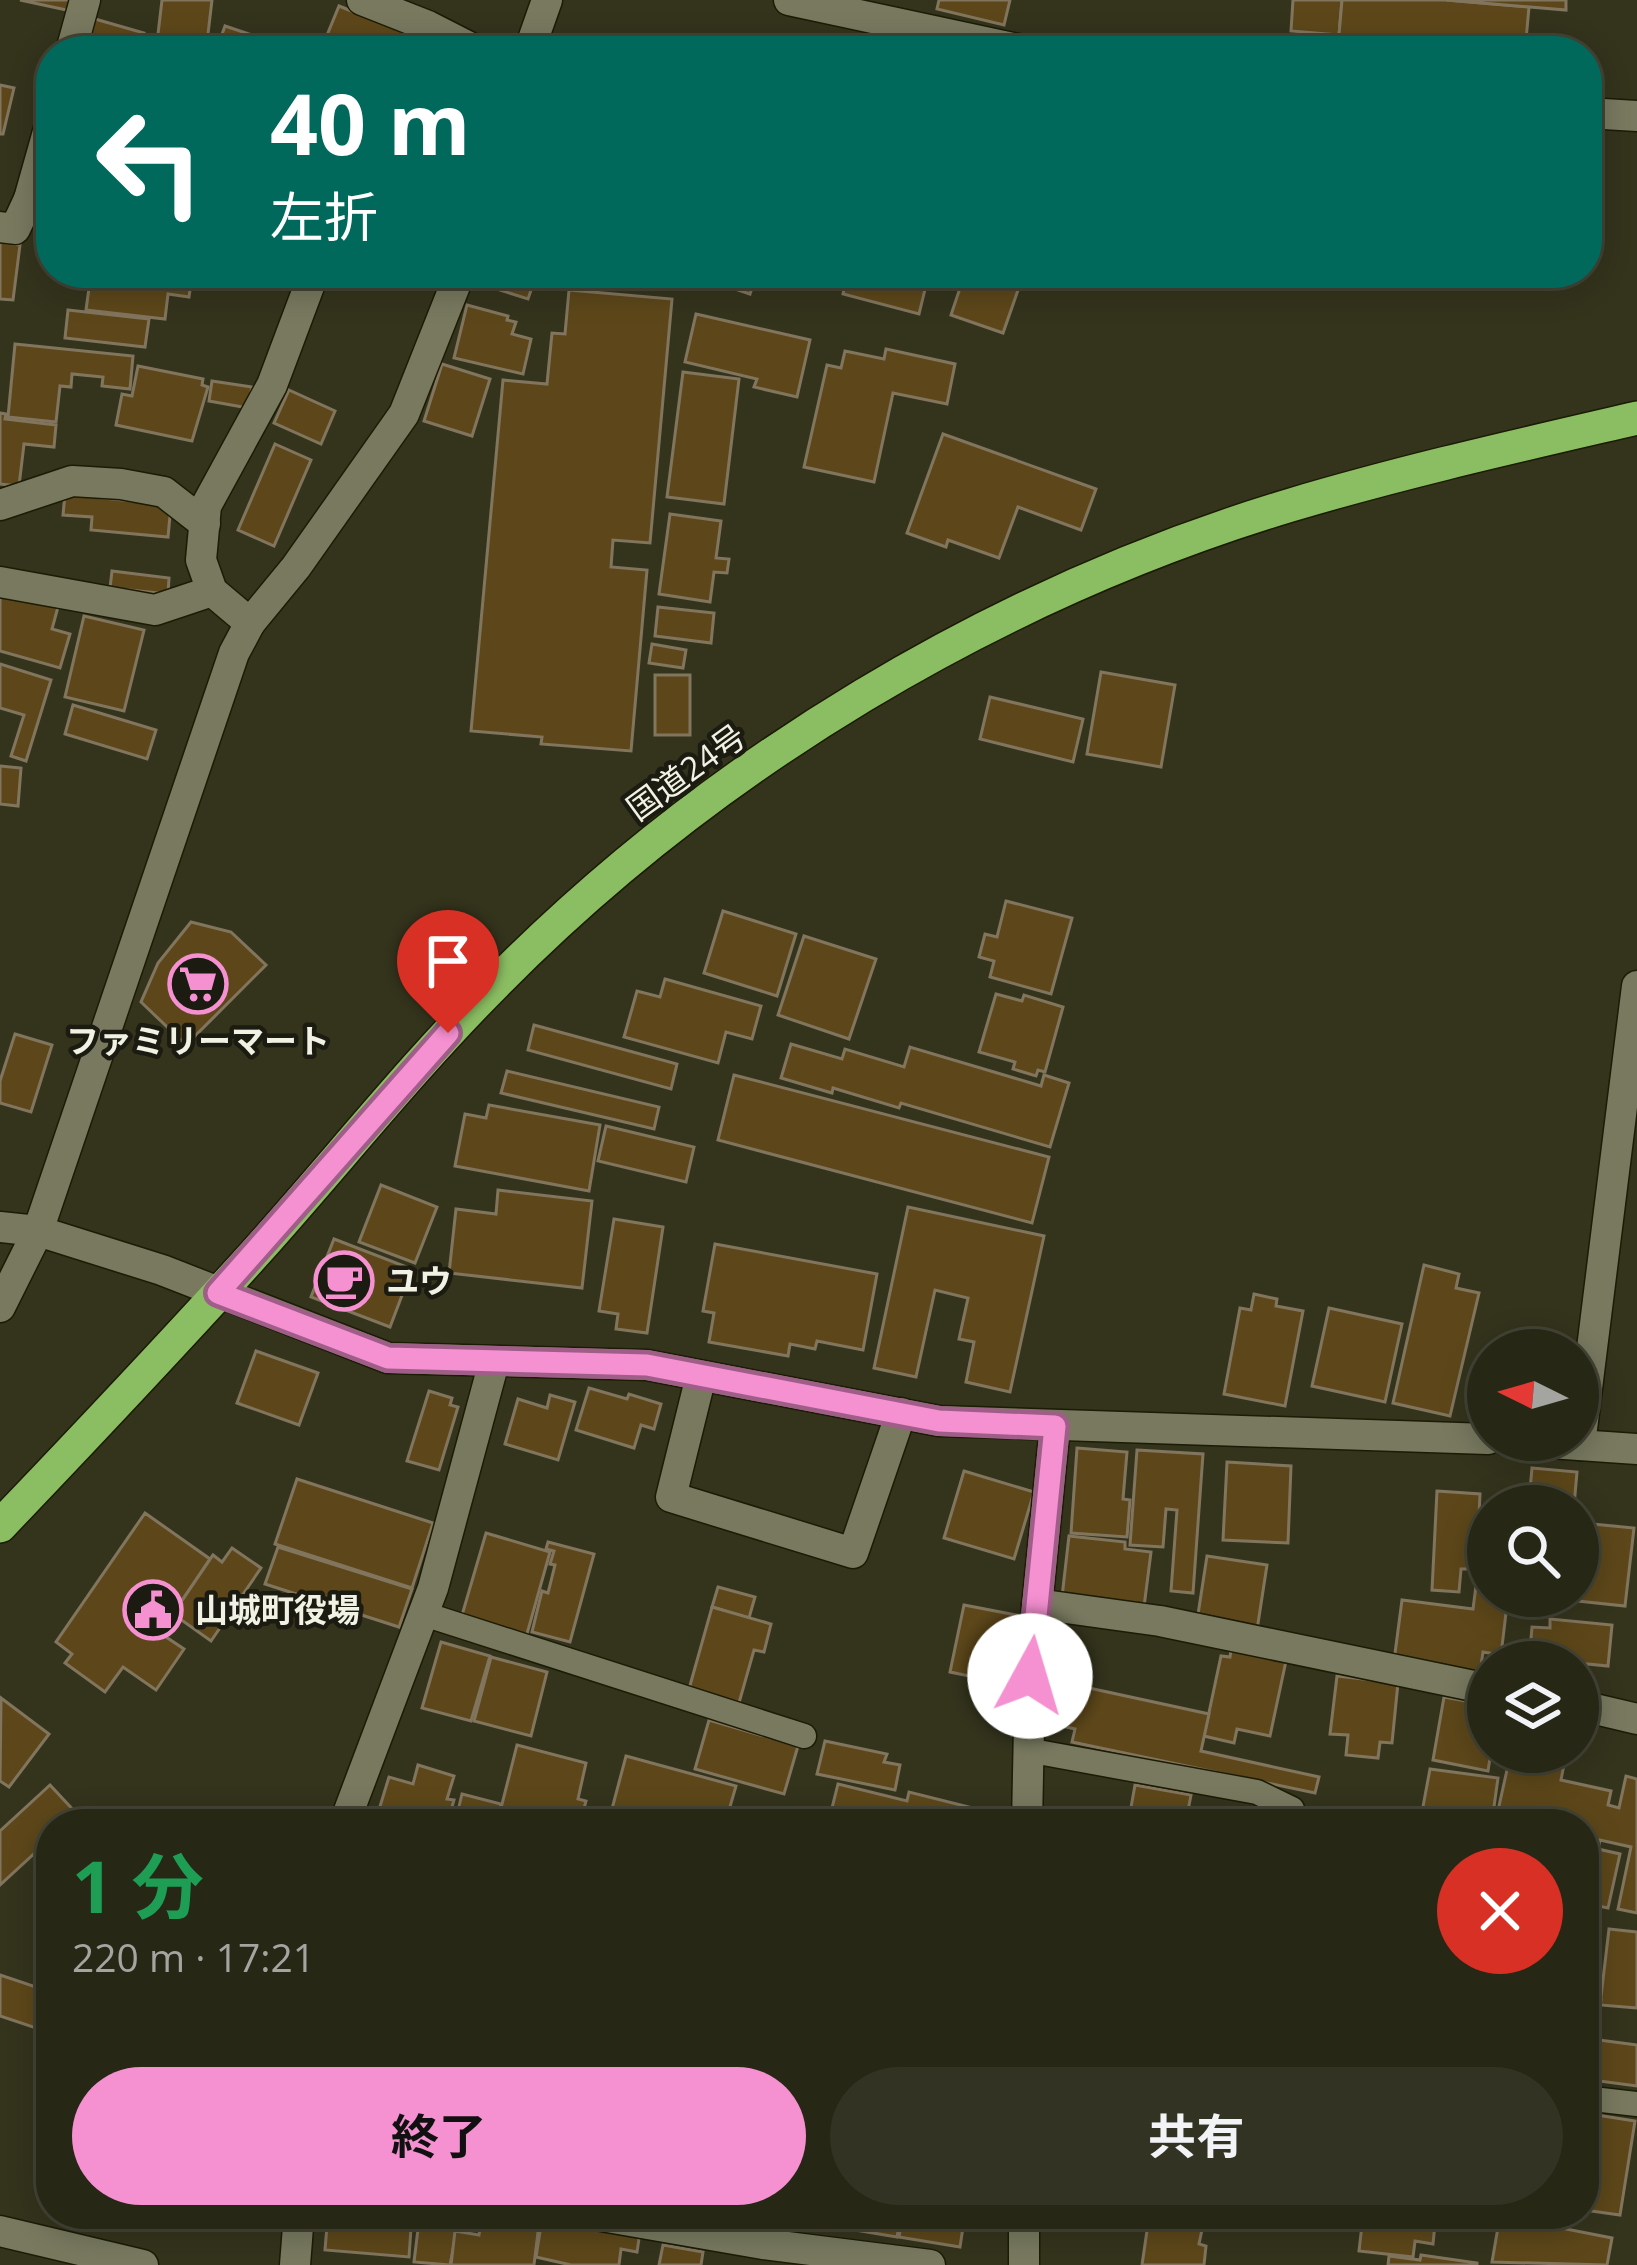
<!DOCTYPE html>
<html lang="ja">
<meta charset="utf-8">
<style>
:root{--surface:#272716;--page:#333323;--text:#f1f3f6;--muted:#a4a5a1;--line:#434435;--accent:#f590d1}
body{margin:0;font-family:"Open Sans","Noto Sans JP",sans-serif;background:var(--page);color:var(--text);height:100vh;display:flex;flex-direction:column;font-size:45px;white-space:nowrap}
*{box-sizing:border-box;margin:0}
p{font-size:39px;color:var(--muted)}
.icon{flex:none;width:66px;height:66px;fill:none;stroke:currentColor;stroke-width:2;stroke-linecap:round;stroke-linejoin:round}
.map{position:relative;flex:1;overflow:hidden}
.sheet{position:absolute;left:36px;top:1809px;width:1563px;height:420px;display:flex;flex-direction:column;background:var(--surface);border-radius:48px;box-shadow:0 6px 30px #0003,0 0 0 3px var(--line)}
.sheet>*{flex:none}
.top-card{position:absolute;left:36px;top:36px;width:1566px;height:252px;border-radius:48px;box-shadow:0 6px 30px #0003,0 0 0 3px var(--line);background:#00695c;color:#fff;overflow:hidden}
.needle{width:78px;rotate:275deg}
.tools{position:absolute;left:1467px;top:1329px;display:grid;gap:24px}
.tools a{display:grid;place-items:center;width:132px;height:132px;border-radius:50%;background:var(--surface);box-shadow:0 6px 30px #0003,0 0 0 3px var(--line);font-size:60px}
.pin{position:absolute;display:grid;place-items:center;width:102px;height:102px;color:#fff;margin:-123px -51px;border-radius:50% 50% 50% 0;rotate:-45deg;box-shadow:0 0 12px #0007}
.pin .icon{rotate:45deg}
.me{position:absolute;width:132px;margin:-66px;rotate:6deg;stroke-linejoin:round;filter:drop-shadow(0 0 9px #0008)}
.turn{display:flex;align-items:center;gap:42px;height:252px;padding:0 36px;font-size:54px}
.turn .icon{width:156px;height:156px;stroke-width:2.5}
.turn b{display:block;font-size:84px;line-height:102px}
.round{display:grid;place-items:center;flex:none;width:126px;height:126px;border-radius:63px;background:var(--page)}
.head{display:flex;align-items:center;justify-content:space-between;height:204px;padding:0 36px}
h1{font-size:72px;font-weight:700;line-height:90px;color:#1e9e55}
.action{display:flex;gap:24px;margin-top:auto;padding:24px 36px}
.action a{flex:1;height:138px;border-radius:72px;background:var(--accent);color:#111;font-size:48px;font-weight:700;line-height:138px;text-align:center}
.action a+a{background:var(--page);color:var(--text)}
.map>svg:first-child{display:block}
.building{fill:#5d471a;stroke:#82755e;stroke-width:3}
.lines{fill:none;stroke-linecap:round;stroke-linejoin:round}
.service-casing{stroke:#1c1b05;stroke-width:27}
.minor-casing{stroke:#1c1b05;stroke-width:33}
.trunk-casing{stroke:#1c1b05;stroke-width:36}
.service{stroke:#78795f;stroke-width:24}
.minor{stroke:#78795f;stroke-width:30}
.trunk{stroke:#8bbe62;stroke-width:33}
.route-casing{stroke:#9f5e88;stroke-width:30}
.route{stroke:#f590d1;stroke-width:21}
.labels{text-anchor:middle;stroke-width:9;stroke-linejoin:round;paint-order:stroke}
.street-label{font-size:33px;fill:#f1f2e4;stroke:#1b1b11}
.poi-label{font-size:33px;font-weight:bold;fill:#f1f2e4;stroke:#1b1b11;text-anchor:start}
</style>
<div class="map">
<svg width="1637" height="2265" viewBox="0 0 1637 2265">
<rect width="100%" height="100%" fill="#34341d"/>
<g class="building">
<path d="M20 0H73L71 11Z"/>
<path d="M162 0H212L206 51H156Z"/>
<path d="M939 0H1010L1004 25 937 9Z"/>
<path d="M1293 0H1342L1339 35 1291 31Z"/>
<path d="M1342 0H1446L1529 7 1525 51 1339 35Z"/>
<path d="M1446 0H1566V10Z"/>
<path d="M339 6 439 46 438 51H337L323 45Z"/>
<path d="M95 19 144 33 139 51H86Z"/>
<path d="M225 26 291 48 290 51H216Z"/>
<path d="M0 85 14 88 3 134H0Z"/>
<path d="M0 242 20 245 13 300 0 299Z"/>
<path d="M91 273H171L170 281 191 283 189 297 168 294 165 319 86 310Z"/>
<path d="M488 273H537L528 299 484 285Z"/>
<path d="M688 273H757L750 294Z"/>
<path d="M848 273H929L919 314 843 294Z"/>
<path d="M965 273H1024L1003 333 951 315Z"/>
<path d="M569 290 672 299 650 543 613 540 611 567 647 570 631 751 541 744 542 737 471 731 503 380 547 384 552 333 565 334Z"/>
<path d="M467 305 508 316 507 320 516 322 512 334 531 339 523 374 454 358Z"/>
<path d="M68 310 149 319 145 347 65 338Z"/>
<path d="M696 314 810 340 797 397 754 387 757 379 685 362Z"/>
<path d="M15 344 133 356 130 389 102 386 103 377 72 374 71 387 60 386 56 422 8 417Z"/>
<path d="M886 349 955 364 947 404 893 393 874 482 804 467 827 365 841 368 845 351 884 359Z"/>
<path d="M442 364 490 379 472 436 424 421Z"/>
<path d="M138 366 203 379 202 385 208 387 192 441 116 425 122 394 132 396Z"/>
<path d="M683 372 739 379 724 504 667 497Z"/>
<path d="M212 381 252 387 248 408 209 401Z"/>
<path d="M289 390 335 411 321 444 274 423Z"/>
<path d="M0 413 6 414 5 419 56 425 54 447 24 444 19 486 0 484Z"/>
<path d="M943 434 1096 489 1081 530 1018 507 999 558 948 540 946 547 907 533Z"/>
<path d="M275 444 311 460 274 546 238 530Z"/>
<path d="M65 494 171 505 168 537 91 530 92 517 63 515Z"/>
<path d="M670 514 721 521 716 558 729 559 727 573 714 572 710 602 659 594Z"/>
<path d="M112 571 169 578 168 594 110 588Z"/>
<path d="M0 591 58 607 52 629 70 634 60 668 0 651Z"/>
<path d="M658 607 714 613 711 643 655 636Z"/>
<path d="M84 616 144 630 124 711 65 697Z"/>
<path d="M652 644 686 650 683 668 649 663Z"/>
<path d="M0 664 51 680 26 761 11 756 24 715 0 708Z"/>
<path d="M1101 672 1175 685 1161 767 1087 754Z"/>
<rect x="655" y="675" width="35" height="60"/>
<path d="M990 697 1083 719 1073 762 980 739Z"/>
<path d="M73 705 156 730 147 759 65 734Z"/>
<path d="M0 766 21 768 18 806 0 804Z"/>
<path d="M1006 901 1072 918 1051 994 990 977 994 961 979 957 985 934 997 937Z"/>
<path d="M723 911 796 934 777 996 704 973Z"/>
<path d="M191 922 231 932 266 965 186 1045 141 1002 158 963Z"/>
<path d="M804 936 876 959 849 1039 778 1015Z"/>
<path d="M665 979 761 1006 752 1039 726 1032 718 1063 624 1037 637 991 660 997Z"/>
<path d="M996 994 1022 1001 1024 995 1063 1007 1045 1072 1038 1070 1036 1076 1013 1069 1015 1062 979 1052Z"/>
<path d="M534 1025 677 1064 671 1089 528 1050Z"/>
<path d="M15 1034 52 1045 31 1112 0 1103V1081Z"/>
<path d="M791 1044 842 1059 845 1049 904 1067 910 1047 1041 1086 1044 1075 1069 1083 1050 1147 901 1103 899 1108 833 1088 832 1093 781 1078Z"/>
<path d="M507 1071 659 1107 654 1129 501 1093Z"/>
<path d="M734 1075 1049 1157 1032 1223 718 1140Z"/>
<path d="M489 1105 600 1125 589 1191 455 1166 465 1114 486 1118Z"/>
<path d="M606 1126 694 1147 686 1182 598 1161Z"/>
<path d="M381 1185 437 1207 415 1263 359 1242Z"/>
<path d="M498 1190 592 1201 582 1288 449 1273 456 1209 496 1214Z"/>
<path d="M908 1207 1044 1236 1010 1392 966 1382 974 1342 959 1339 968 1298 935 1290 916 1377 874 1368Z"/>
<path d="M614 1219 663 1227 647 1333 616 1329 618 1314 599 1311Z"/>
<path d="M334 1239 412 1269 390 1327 311 1297Z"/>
<path d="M715 1244 877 1274 863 1350 817 1341 815 1349 790 1344 788 1356 709 1342 714 1313 703 1311Z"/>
<path d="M1424 1265 1459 1274 1456 1288 1479 1293 1450 1416 1393 1403Z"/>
<path d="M1254 1294 1277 1299 1276 1306 1303 1311 1285 1406 1224 1394 1240 1308 1251 1310Z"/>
<path d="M1329 1308 1402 1324 1385 1402 1312 1386Z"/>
<path d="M256 1351 318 1373 299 1425 237 1403Z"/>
<path d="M589 1388 627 1399 629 1394 661 1404 654 1429 641 1425 634 1448 576 1430Z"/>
<path d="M429 1391 452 1398 450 1405 458 1407 439 1470 407 1461Z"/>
<path d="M550 1395 575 1402 558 1460 505 1444 518 1399 547 1408Z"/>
<path d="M1077 1448 1127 1452 1123 1499 1130 1500 1127 1537 1071 1533Z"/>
<path d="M1137 1450 1203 1454 1193 1593 1171 1591 1177 1510 1166 1509 1163 1547 1130 1545Z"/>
<path d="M1227 1462 1291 1466 1288 1543 1223 1540Z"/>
<path d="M1532 1468 1577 1472 1574 1506H1516L1519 1505 1520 1489 1530 1490Z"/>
<path d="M964 1471 1034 1492 1014 1559 944 1538Z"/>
<path d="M297 1479 433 1523 412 1588 275 1544Z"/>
<path d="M1437 1491 1480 1494 1477 1559H1468V1569H1461L1459 1592 1432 1590Z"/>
<path d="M145 1513 210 1559 160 1633 184 1649 156 1690 123 1667 105 1692 65 1663 72 1654 56 1642Z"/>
<path d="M1582 1523 1634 1528 1625 1606 1549 1598 1578 1596Z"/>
<path d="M486 1533 550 1552 525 1641 460 1622Z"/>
<path d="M1069 1536 1125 1542V1549L1151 1552 1144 1607 1062 1597Z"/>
<path d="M548 1542 594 1554 570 1642 532 1632 542 1591 548 1593 555 1565 550 1564 554 1551 546 1549Z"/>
<path d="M278 1547 412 1589 399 1627 265 1584Z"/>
<path d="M232 1548 261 1568 211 1641 173 1614 213 1555 222 1562Z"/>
<path d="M1207 1556 1267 1565 1257 1630 1197 1621Z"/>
<path d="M1477 1578 1488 1580V1596H1508L1501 1655 1483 1652 1480 1672 1394 1661 1402 1600 1473 1609Z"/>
<path d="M718 1587 755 1597 749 1618 712 1607Z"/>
<path d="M964 1605 1016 1615 1003 1683 950 1672Z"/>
<path d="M712 1607 771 1624 764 1652 754 1650 739 1703 689 1689Z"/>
<path d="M1550 1619 1612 1625 1608 1666 1587 1664 1584 1694 1578 1693V1662H1529L1532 1627 1550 1628Z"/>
<path d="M441 1642 490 1656 471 1721 422 1708Z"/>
<path d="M1231 1650 1286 1661 1270 1736 1237 1729 1234 1743 1204 1736 1221 1656 1230 1657Z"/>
<path d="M491 1657 547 1672 531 1736 474 1721Z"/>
<path d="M1337 1676 1398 1683 1392 1743 1380 1742 1378 1758 1346 1755 1348 1735 1330 1734Z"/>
<path d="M1052 1680 1209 1714 1201 1751 1319 1777 1315 1793 1072 1742 1075 1729 1044 1722Z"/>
<path d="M1444 1697 1488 1705V1752H1491L1488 1771 1433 1760Z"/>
<path d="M1 1698 49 1734 9 1787 0 1781Z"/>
<path d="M709 1720 798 1746 784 1794 695 1769Z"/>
<path d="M825 1741 887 1754 884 1762 900 1765 895 1790 817 1774Z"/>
<path d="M517 1745 586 1763 578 1799 586 1801 580 1824H497Z"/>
<path d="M1511 1752 1566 1754 1561 1780 1611 1791 1608 1805 1619 1808 1626 1776 1637 1779V1913L1618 1909 1631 1847 1600 1840 1598 1849 1620 1854 1608 1908 1584 1903V1824H1495Z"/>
<path d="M626 1756 736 1786 725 1824H698L646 1810 643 1824H608Z"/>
<path d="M418 1765 454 1776 447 1799 454 1800 447 1824H416L378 1813 389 1777 413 1784Z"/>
<path d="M1430 1769 1498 1778 1492 1821 1422 1812Z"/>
<path d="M838 1784 907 1801 909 1792 977 1809 973 1824H828Z"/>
<path d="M50 1785 77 1814 66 1824H51V1838L0 1885V1831Z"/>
<path d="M1135 1785 1191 1795 1186 1821 1197 1824H1107L1110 1810 1130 1813Z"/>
<path d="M462 1794 501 1804 496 1824H460L461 1820 456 1819Z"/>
<path d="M1609 1929 1637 1932V2008L1600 2005Z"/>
<path d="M1584 1972 1595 1973 1592 1999 1601 2000 1597 2034 1584 2032Z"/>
<path d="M0 1975 51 1992V2033L0 2016Z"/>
<path d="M1584 2038 1637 2045V2086L1584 2079Z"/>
<path d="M1584 2113 1635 2121 1620 2215 1584 2210Z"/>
<path d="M328 2214H412L409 2257 325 2250Z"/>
<path d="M432 2214H460L450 2265 414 2262 419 2221 431 2222Z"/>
<path d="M497 2214 540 2216 534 2265H451L455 2231 479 2235 482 2216 496 2218Z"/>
<path d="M826 2214H901L897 2237 825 2225Z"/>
<path d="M903 2214H965L960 2247 899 2237Z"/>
<path d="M1252 2214H1295L1294 2221Z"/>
<path d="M1298 2214H1346L1345 2225 1297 2218Z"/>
<path d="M1375 2214H1436L1433 2244 1415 2241 1413 2257 1359 2251 1363 2216Z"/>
<path d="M1500 2216 1612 2238 1607 2265 1492 2262Z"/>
<path d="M1149 2217 1203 2225 1199 2244 1206 2246 1204 2265H1142Z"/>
<path d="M542 2219 640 2232 637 2252 621 2249 619 2265H571L536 2257Z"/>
<path d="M663 2245 703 2252 701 2265H659Z"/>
<path d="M1421 2255 1477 2263V2265H1388L1389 2256 1420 2260Z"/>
</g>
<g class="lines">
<g class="service-casing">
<g id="service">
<path d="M424 1614 804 1736"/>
<path d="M1027 1750 1257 1792 1292 1809"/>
<path d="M1584 2098 1637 2104"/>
</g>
</g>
<g class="minor-casing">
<g id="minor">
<path d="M362 0 428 26 477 51"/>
<path d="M789 0 1027 51"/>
<path d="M71 51 85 0"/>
<path d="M529 51 547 0"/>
<path d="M1587 113 1637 116"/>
<path d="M29 199 51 121"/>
<path d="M0 227 15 229 29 199 51 202"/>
<path d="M0 505 72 481 121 484 164 492 205 524"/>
<path d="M0 582 155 610 212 591"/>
<path d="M250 623 212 591 201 560 206 506 272 385 314 273"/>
<path d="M0 1227 38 1231 162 1270 388 1358 647 1365 939 1421 1488 1439"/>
<path d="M0 1307 38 1231 234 653 250 623 296 567 404 414 460 273"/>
<path d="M701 1376 671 1497 853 1553 901 1413"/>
<path d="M1506 1440 1637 1449"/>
<path d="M1580 1445 1637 986"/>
<path d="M1037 1604 1160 1621 1488 1689"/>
<path d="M1578 1705 1637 1719"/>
<path d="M344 1824 433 1588 494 1362"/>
<path d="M1027 1824 1030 1676 1055 1426"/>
<path d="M590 2214 763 2244 930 2265"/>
<path d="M0 2231 143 2265"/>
<path d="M295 2265 299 2214"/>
<path d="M1024 2265V2214"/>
</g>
</g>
<g class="trunk-casing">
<path id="trunk" d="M0 1526C87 1435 173 1344 258 1250 337 1162 411 1068 495 984 712 764 995 594 1291 505 1405 471 1521 445 1637 418"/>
</g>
<use href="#service" class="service"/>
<use href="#minor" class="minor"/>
<use href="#trunk" class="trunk"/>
</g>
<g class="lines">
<g class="route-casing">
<path id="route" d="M448 1033 218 1293 388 1358 647 1365 939 1421 1055 1426 1030 1676"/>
</g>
<use href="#route" class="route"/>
</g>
<defs>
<g id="supermarket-ring" transform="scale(3)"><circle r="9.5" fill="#1b1b11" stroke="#f590d1" stroke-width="1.5"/><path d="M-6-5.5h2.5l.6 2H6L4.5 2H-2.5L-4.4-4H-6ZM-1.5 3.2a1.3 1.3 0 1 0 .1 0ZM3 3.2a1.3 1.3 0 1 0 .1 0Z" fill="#f590d1"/></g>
<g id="cafe-ring" transform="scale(3)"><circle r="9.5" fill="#1b1b11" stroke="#f590d1" stroke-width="1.5"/><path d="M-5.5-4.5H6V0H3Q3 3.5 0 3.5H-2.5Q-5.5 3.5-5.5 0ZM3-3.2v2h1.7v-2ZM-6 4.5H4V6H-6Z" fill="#f590d1"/></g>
<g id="civic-ring" transform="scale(3)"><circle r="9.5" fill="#1b1b11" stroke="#f590d1" stroke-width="1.5"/><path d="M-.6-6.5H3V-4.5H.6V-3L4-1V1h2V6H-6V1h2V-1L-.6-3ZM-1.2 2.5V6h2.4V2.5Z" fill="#f590d1"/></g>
</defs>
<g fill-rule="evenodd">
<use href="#supermarket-ring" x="198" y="984"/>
<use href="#cafe-ring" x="344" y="1281"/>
<use href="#civic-ring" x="153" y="1610"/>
</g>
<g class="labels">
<g class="street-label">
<text transform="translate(686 772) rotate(-36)" y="12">国道24号</text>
</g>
<g class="poi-label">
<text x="198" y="1053" text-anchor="middle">ファミリーマート</text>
<text x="386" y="1293">ユウ</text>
<text x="195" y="1622">山城町役場</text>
</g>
</g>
</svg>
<div class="tools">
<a><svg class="needle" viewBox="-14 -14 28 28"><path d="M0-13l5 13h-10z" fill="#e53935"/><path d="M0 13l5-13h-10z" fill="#a4a5a1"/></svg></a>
<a><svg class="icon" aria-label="search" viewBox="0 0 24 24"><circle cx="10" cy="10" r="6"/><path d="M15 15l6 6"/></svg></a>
<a><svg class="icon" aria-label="layers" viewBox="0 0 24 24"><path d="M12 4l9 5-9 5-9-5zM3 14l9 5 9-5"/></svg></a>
</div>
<div class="pin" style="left:448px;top:1033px;background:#d93025"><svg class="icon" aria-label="arrive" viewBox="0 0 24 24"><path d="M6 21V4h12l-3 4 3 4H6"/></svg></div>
<svg class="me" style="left:1030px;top:1676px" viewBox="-20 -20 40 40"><circle r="19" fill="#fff"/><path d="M0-13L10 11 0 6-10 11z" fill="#f590d1"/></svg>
<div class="top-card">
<div class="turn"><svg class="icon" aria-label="left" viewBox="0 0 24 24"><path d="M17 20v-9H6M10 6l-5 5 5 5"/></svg><div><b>40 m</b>左折</div></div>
</div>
<section class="sheet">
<div class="head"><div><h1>1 分</h1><p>220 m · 17:21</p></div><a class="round" style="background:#d93025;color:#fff"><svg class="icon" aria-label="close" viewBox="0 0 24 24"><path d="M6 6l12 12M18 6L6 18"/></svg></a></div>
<div class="action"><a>終了</a><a>共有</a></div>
</section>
</div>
